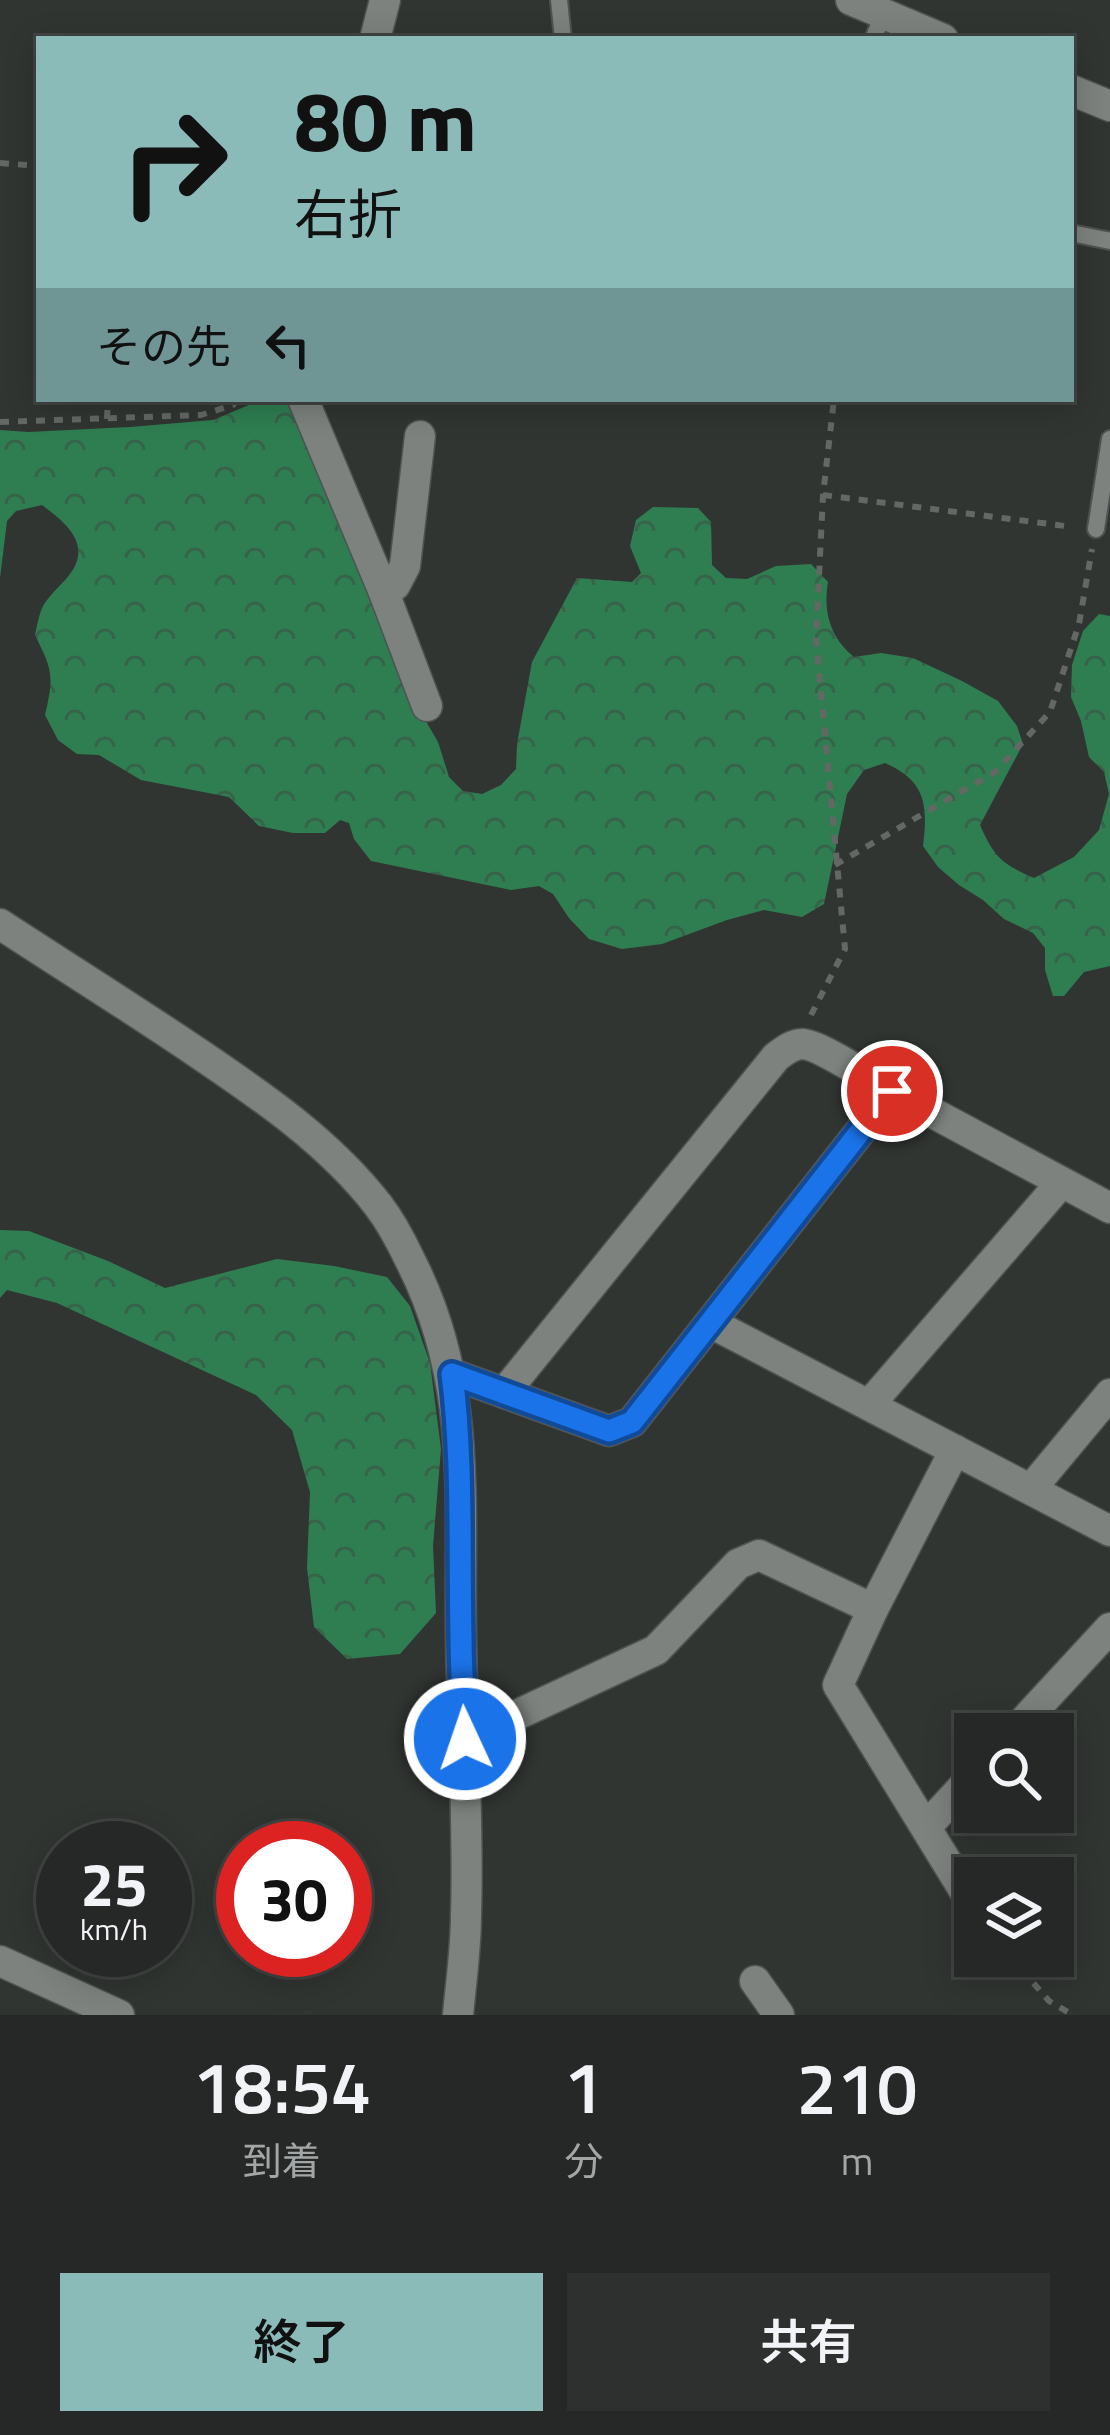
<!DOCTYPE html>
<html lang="ja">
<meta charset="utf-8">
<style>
:root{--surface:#252826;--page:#2d302e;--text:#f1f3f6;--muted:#a3a6a7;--line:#424443;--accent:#8bbbb9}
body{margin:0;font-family:"Titillium Web","Noto Sans JP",sans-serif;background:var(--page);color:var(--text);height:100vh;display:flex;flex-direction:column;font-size:45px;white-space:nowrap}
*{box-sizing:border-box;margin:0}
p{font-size:39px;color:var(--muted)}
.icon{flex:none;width:66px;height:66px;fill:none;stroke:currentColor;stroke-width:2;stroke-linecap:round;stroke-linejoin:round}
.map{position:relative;height:2015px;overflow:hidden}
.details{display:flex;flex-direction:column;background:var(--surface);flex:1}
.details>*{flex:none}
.banner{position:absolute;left:36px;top:36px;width:1038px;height:366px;border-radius:0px;box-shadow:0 6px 30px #0003,0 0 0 3px var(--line);background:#8bbbb9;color:#111;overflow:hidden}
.tools{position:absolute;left:954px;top:1713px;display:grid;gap:24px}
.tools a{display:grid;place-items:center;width:120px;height:120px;border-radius:0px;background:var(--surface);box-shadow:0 6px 30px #0003,0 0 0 3px var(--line);font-size:60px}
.speed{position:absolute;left:36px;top:1821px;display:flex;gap:24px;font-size:60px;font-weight:700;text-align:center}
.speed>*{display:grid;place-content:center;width:156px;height:156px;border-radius:50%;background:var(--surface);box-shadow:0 6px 30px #0003,0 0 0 3px var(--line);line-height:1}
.speed small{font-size:30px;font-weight:400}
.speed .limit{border:18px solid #d22;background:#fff;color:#111}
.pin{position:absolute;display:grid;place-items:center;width:102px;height:102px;color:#fff;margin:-51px;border:6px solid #fff;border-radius:50%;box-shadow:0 3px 12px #0007}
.me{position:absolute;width:132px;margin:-66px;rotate:357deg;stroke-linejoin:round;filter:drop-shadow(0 0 9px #0008)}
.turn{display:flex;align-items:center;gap:42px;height:252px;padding:0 60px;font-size:54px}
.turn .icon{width:156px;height:156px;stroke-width:2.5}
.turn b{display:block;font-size:84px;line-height:102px}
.then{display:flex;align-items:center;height:114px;padding:0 60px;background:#0003;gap:24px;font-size:45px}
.eta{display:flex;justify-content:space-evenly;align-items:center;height:204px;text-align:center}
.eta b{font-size:72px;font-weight:600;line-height:84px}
.cta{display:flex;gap:24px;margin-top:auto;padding:24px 60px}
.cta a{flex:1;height:138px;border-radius:0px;background:var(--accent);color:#111;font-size:48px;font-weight:600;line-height:138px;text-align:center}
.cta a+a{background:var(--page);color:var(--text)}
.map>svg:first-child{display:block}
.forest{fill:url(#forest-crowns)}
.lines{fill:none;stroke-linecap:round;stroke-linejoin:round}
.lane-casing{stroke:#4f5250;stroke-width:20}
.street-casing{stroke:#4f5250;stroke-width:33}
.path{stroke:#646865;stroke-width:6;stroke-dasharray:9 9;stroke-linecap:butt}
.lane{stroke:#7d827e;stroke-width:16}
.street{stroke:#7d827e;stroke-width:30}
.route-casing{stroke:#114b97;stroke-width:30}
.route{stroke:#1a73e8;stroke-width:21}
</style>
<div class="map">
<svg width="1110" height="2015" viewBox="0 0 1110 2015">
<defs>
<pattern id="forest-crowns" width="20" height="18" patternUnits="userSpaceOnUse" patternTransform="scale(3)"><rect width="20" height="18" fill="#2e7e51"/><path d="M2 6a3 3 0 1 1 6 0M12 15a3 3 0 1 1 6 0" fill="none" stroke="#37634a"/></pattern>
</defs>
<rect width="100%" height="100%" fill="#313532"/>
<g class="forest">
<path d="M254 399H296L356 543 395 668 438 742 449 777 463 791 482 794 501 785 516 769 517 744 532 662 577 578 632 582 641 573 630 546 636 520 653 507 698 508 711 522 712 565 726 578 747 579 776 566 811 564 828 582C823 612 830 637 854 657L881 653 913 658 962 681 998 701 1017 726 1023 744 980 825C994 857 1002 864 1034 878L1074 857 1099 830 1109 794 1104 772 1089 757 1081 721 1071 697 1072 665 1083 631 1099 614 1110 616V966L1084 972 1064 996H1053L1045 970V948L1033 933 1004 919 983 900 959 885 938 867 923 846C928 805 926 781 885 763L864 770 847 794 824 904 802 917 764 910 727 920 662 944 622 949 589 939 569 918 553 894 539 886 511 890 371 861 354 839 349 823 340 820 325 833H293L259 826 229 797 141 780 99 755 77 754 58 740 45 715C54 676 53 671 35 635 37 626 39 614 43 606 51 592 66 582 74 568 89 540 62 520 42 505L16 511 7 521 0 578V430L28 432 130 427 213 420 249 405Z"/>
<path d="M0 1230 29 1231 108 1261 165 1288 277 1259 334 1266 387 1277 410 1306 430 1363 441 1449 433 1546 436 1613 400 1654 347 1659 314 1627 307 1568 310 1492 292 1430 256 1395 57 1303 7 1290 0 1298Z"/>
</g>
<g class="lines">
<g class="lane-casing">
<g id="lane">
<path d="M559 0 563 39"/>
<path d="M873 39 883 15"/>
<path d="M1071 233 1110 241"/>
<path d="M1096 529 1110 439"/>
</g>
</g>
<g class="street-casing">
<g id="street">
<path d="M851 0 943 39"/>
<path d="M375 39 385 0"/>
<path d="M1071 90 1110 106"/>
<path d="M303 399 383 590 427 706"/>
<path d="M383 590 395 585 405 566 420 436"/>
<path d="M0 924C66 967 133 1009 198 1053 263 1097 329 1142 378 1205 391 1222 401 1241 410 1260 473 1383 459 1501 461 1634 462 1727 469 1821 466 1915 466 1948 461 1982 458 2015"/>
<path d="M711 1323 1110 1531"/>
<path d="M452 1374 609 1431 632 1422 892 1091 1110 1208"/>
<path d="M504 1393 776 1057C784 1051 792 1044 803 1044 820 1045 874 1081 892 1091"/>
<path d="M869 1405 1061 1183"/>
<path d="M955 1450 873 1609 838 1685 975 1908"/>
<path d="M1031 1489 1110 1394"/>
<path d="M1012 1734 1110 1628"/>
<path d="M465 1739 656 1650 738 1564 759 1555 873 1609"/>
<path d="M926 1827 975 1774"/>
<path d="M0 1961 119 2015"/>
<path d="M755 1981 779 2015"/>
</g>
</g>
<g class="path">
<path d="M0 163 39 166"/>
<path d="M107 419 108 399"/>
<path d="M0 422 201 415 233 405 238 399"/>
<path d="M823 495 1073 527"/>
<path d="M835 865 995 772 1050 712 1079 624 1092 549"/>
<path d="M811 1015 845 949 816 638 823 495 834 399"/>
<path d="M1010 1956 1049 2001 1073 2015"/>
</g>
<use href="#lane" class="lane"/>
<use href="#street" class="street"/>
</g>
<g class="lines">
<g class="route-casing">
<path id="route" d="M465 1739C464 1705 461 1671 461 1636 459 1548 463 1462 452 1374L609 1431 632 1422 892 1091"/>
</g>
<use href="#route" class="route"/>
</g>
</svg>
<div class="tools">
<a><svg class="icon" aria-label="search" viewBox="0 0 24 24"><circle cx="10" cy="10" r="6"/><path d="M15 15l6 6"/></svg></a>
<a><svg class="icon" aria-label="layers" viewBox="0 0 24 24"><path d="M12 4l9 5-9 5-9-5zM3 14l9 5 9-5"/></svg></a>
</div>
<div class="speed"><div>25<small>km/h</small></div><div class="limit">30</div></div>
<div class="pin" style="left:892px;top:1091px;background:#d93025"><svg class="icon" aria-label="arrive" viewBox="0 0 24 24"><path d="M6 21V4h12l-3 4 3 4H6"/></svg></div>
<svg class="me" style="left:465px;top:1739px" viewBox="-20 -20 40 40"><circle r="17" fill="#1a73e8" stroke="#fff" stroke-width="3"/><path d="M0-11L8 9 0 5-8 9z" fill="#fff"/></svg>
<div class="banner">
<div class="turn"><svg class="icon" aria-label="right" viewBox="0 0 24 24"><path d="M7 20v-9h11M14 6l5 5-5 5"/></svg><div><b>80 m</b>右折</div></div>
<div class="then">その先<svg class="icon" aria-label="left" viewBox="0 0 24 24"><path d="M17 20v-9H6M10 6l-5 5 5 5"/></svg></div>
</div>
</div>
<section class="details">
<div class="eta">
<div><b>18:54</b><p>到着</p></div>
<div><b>1</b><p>分</p></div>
<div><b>210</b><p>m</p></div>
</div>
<div class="cta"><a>終了</a><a>共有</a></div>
</section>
